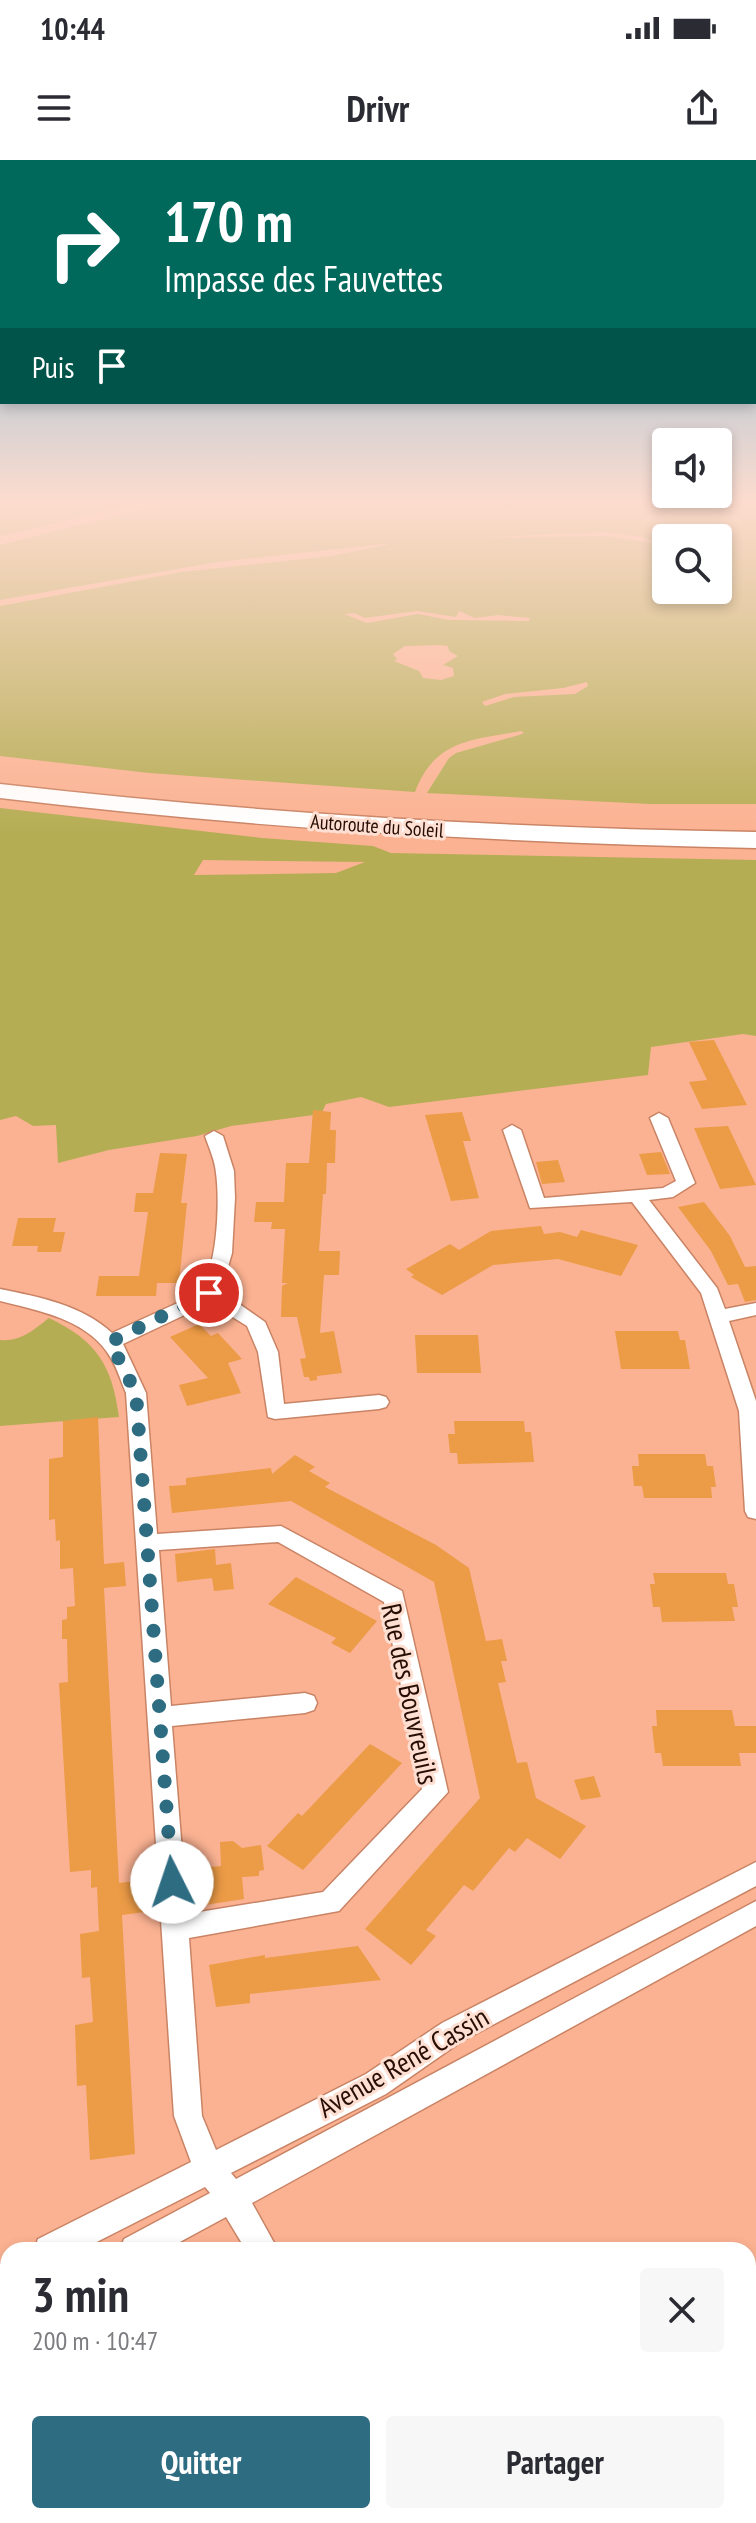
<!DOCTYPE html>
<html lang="fr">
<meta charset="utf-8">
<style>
:root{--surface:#fff;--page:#f7f7f7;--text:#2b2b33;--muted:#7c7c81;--accent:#2e6c82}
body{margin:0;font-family:"PT Sans Narrow",sans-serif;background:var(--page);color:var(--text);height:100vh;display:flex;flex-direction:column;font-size:30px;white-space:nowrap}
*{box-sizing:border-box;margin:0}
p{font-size:26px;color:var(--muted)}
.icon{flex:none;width:44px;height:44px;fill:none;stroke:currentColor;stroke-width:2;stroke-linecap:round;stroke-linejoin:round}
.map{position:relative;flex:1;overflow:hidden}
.drawer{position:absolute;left:0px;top:2082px;width:756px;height:282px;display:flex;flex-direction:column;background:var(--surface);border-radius:24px 24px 0 0;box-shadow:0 4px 12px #0003}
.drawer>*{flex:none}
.top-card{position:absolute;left:0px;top:0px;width:756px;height:244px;box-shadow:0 4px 12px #0003;background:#00695c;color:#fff;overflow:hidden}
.controls{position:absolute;left:652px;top:268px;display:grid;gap:16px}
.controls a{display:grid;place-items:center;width:80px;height:80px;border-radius:8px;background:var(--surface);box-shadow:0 4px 12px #0003;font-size:40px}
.pin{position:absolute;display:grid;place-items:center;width:68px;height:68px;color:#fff;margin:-34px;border:4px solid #fff;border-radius:50%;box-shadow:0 2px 8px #0007}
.me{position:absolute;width:88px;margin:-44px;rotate:356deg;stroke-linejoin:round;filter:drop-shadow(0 0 6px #0008)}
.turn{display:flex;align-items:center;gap:28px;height:168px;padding:0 32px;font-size:36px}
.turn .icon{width:104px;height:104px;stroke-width:2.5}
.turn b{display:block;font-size:56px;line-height:68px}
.then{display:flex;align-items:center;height:76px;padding:0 32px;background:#0003;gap:16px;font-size:30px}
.round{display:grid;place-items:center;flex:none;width:84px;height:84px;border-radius:8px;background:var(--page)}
.headline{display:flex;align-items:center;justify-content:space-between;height:136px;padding:0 32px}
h1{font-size:48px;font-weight:700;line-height:60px}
.action{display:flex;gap:16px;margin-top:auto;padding:16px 32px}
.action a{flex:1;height:92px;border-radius:8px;background:var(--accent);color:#fff;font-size:32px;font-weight:700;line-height:92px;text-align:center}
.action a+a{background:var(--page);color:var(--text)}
.status{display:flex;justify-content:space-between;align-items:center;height:56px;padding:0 40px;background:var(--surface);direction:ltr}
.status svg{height:22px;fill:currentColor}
header{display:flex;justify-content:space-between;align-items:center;height:104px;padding:0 32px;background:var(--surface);font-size:36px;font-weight:700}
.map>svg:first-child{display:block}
.green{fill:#b5ad54;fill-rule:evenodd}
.building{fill:#ec9b46}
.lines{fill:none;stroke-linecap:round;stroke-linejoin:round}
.street-casing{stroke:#c98365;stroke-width:3}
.highway-casing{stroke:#c98365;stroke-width:3}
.street{fill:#fff;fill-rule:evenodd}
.highway{fill:#fff;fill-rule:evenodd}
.route{stroke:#2e6c82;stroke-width:14;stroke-dasharray:0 25.2}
.labels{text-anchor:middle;stroke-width:6;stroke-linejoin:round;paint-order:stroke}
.far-street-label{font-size:20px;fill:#270d03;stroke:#fedfd2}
.near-street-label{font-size:28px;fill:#270d03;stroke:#fedfd2}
</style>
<div class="status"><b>10:44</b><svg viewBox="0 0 49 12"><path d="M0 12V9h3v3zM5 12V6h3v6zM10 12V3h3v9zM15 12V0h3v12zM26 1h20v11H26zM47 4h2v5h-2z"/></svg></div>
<header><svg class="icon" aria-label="menu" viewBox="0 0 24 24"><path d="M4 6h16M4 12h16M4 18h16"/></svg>Drivr<svg class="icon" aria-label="share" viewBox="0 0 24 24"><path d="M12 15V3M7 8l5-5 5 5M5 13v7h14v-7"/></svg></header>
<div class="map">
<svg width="756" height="2363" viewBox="0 0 756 2363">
<rect width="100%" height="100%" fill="#fbb292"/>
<g class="green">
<path d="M0 343H142L0 376Z"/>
<path d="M168 343H756V644H650L427 633 449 598 456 593 519 575 524 573 521 571C473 580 435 579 415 632L149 613 0 596V446L182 412 331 396 395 383 217 402 0 440V385ZM606 372 642 377 660 384 604 376 467 378ZM666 378H718V430H666ZM417 451 456 457 459 451 475 458 498 455 530 458 529 461 449 460 418 454 367 463 344 454 354 453 365 458ZM439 485 448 486 449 491 458 496 443 505 453 508 454 516 441 520 423 518 419 511 394 501 397 499 393 494 405 486ZM587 522 588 526 575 534 514 537 485 546 482 542 505 534 563 528Z"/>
<path d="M0 648 262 678 373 686 391 693 756 700V876L743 874 651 887 648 915 389 947 361 937 326 944 321 954 231 966 197 976 109 990 58 1003 56 965 33 966 16 956 0 960ZM203 700 365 702 336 713 194 715Z"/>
<path d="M49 1158C97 1181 112 1205 119 1257L0 1266V1180C21 1182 33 1170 49 1158Z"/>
</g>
<g class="building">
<path d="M714 880 747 945 702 949 689 922 707 920 689 882Z"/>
<path d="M313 950 331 952 330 970H336L335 1003H327L326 1034H323L319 1091H340L339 1115H324L320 1173 334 1171 342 1213 317 1216V1220L310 1221 309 1217H304L300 1199 306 1198 297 1157H281L282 1126 288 1123H282L285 1069H271L272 1062H254L256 1042H284L286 1003H309Z"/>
<path d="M462 952 471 981H463L479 1038 451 1041 425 955Z"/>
<path d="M728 966 756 1025 720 1029 694 968Z"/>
<path d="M661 992 670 1014 647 1015 639 994Z"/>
<path d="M160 993 187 994 181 1043H187L179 1123H157L156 1136H96L99 1116H139L148 1052H134L136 1033H153Z"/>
<path d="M558 1000 565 1022 542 1024 536 1002Z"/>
<path d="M704 1042 730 1076 745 1107 756 1106V1140L745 1142 738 1124 728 1125 711 1091 678 1047Z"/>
<path d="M18 1058H56L53 1072H65L61 1092H37L38 1086H12Z"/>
<path d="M541 1066 544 1074 560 1072 577 1077 581 1070 638 1085 621 1116 558 1099 493 1105 442 1135 411 1117 414 1115 406 1109 450 1084 459 1090 491 1071Z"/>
<path d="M199 1164 211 1176 218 1173 242 1199 228 1203 241 1233 187 1246 179 1225 208 1218 170 1177Z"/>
<path d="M615 1171H678L680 1180H685L690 1209H621Z"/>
<path d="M415 1175H478L481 1213H417Z"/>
<path d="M98 1257 104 1404 124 1402 126 1426 104 1428 119 1723 143 1720 145 1752 122 1755 135 1994 90 2000 86 1925 77 1926 75 1865 93 1862 90 1817 82 1818 80 1774 99 1771 97 1727 91 1728V1710L70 1712 59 1523 68 1522 67 1479H62V1460L67 1459V1447L75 1446 73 1408 60 1409V1380L56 1381 55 1359 49 1360V1299L63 1297V1261Z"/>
<path d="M454 1261H524L525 1272H531L534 1302 458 1304 457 1293H450L448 1274H455Z"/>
<path d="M638 1294H705L707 1306H713L716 1327H711L712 1338H644L642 1326H634L632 1306H639Z"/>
<path d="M295 1295 315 1307 309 1311 330 1323 325 1327 436 1385 469 1408 486 1481 502 1479 507 1501H501L506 1522 498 1523 517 1603 527 1602 536 1638 586 1666 560 1699 527 1678 515 1692 509 1688 473 1731 464 1725 426 1770 436 1776 411 1805 365 1769 480 1638 434 1422 291 1341 172 1353 169 1326 186 1325V1318L271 1308 272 1314Z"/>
<path d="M215 1389 216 1405 231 1403 234 1429 214 1431 212 1418 177 1422 175 1394Z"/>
<path d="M653 1413H726L728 1424H734L738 1447H732L735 1461 662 1462 660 1447H653L650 1424H655Z"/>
<path d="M296 1417 377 1461 350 1493 331 1483 336 1478 268 1444Z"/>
<path d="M656 1550H732L735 1566H756V1593H739L741 1606H663L661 1593H655L652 1566H657Z"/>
<path d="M370 1584 402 1603 303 1710 267 1686 298 1653 302 1656Z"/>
<path d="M594 1616 601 1637 581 1640 574 1620Z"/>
<path d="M233 1681 242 1688 261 1685 264 1710 259 1711V1716L242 1717 244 1739 205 1745 202 1708 221 1706 220 1682Z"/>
<path d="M358 1786 381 1820 250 1834V1843L216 1847 209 1805 265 1795V1798Z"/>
</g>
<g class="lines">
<g class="street-casing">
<g id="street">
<path d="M659 953 668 958 695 1023 673 1037 649 1040 717 1128 725 1149 756 1143V1155L729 1161 756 1241V1359L748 1357 745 1351 739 1251 701 1133 632 1042 530 1048 503 970 512 965 521 970 544 1038 663 1028 676 1021 650 958Z"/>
<path d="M214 971 223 976 234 1011 235 1038 232 1093 221 1131 265 1162 278 1192 284 1244 379 1235 386 1237 389 1242 386 1247 379 1249 275 1259 268 1257 258 1192 247 1166 210 1143 123 1184 146 1233 157 1374 281 1366 402 1431 448 1632 339 1751 189 1778 202 1956 216 1990 366 1914 442 1863 756 1702V1726L462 1881 386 1934 231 2013 236 2019 756 1741V1766L252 2043 278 2090H246L226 2057 165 2090H120L124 2079 210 2033 205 2027 81 2090H34L38 2079 191 2002 174 1956 126 1233C120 1219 116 1204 107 1192 84 1159 37 1150 0 1141V1129C39 1137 82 1145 112 1173L195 1135C218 1117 220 1041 216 1013 215 1000 209 988 205 976ZM278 1382 384 1442 422 1629 323 1732 187 1754 172 1566 305 1553 314 1550 317 1543 314 1536 305 1533 171 1546 159 1390Z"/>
<path d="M8 2101V2133L0 2136V2104Z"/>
<path d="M8 2150V2184L0 2188V2154Z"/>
<path d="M405 2356H440L443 2363H408Z"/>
</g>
</g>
<g class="highway-casing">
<path id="highway" d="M0 624C251 653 503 668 756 672V688C503 683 251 668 0 638Z"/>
</g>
<use href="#street" class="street"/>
<use href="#highway" class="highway"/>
</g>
<linearGradient id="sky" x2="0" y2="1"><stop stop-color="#66b2e0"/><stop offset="0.51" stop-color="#fddcce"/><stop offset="1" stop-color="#fddcce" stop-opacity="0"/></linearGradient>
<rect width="756" height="673" fill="url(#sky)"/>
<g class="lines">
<path class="route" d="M172 1722 136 1233 110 1182 209 1133"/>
</g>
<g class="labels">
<g class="far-street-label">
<text transform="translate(377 666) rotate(4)" y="7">Autoroute du Soleil</text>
</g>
<g class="near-street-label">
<text transform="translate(410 1534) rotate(78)" y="10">Rue des Bouvreuils</text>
<text transform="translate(403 1902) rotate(-30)" y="10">Avenue René Cassin</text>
</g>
</g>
</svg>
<div class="controls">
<a><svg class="icon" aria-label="sound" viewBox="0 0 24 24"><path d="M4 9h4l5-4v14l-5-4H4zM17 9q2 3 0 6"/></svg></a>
<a><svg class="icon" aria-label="search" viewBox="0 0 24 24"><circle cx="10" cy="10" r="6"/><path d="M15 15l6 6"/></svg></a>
</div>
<div class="pin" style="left:209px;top:1133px;background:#d93025"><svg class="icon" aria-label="arrive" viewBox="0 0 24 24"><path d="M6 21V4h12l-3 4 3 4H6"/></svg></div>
<svg class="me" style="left:172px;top:1722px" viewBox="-20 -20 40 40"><circle r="19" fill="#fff"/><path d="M0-13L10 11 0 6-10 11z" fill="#2e6c82"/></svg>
<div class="top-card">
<div class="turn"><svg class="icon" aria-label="right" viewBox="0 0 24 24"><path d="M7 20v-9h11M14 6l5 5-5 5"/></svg><div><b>170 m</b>Impasse des Fauvettes</div></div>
<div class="then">Puis<svg class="icon" aria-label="arrive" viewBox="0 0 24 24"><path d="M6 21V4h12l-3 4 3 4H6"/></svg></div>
</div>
<section class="drawer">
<div class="headline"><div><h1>3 min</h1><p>200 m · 10:47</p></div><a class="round"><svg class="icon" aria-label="close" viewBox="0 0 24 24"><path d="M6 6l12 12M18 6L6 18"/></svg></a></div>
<div class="action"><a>Quitter</a><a>Partager</a></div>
</section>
</div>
